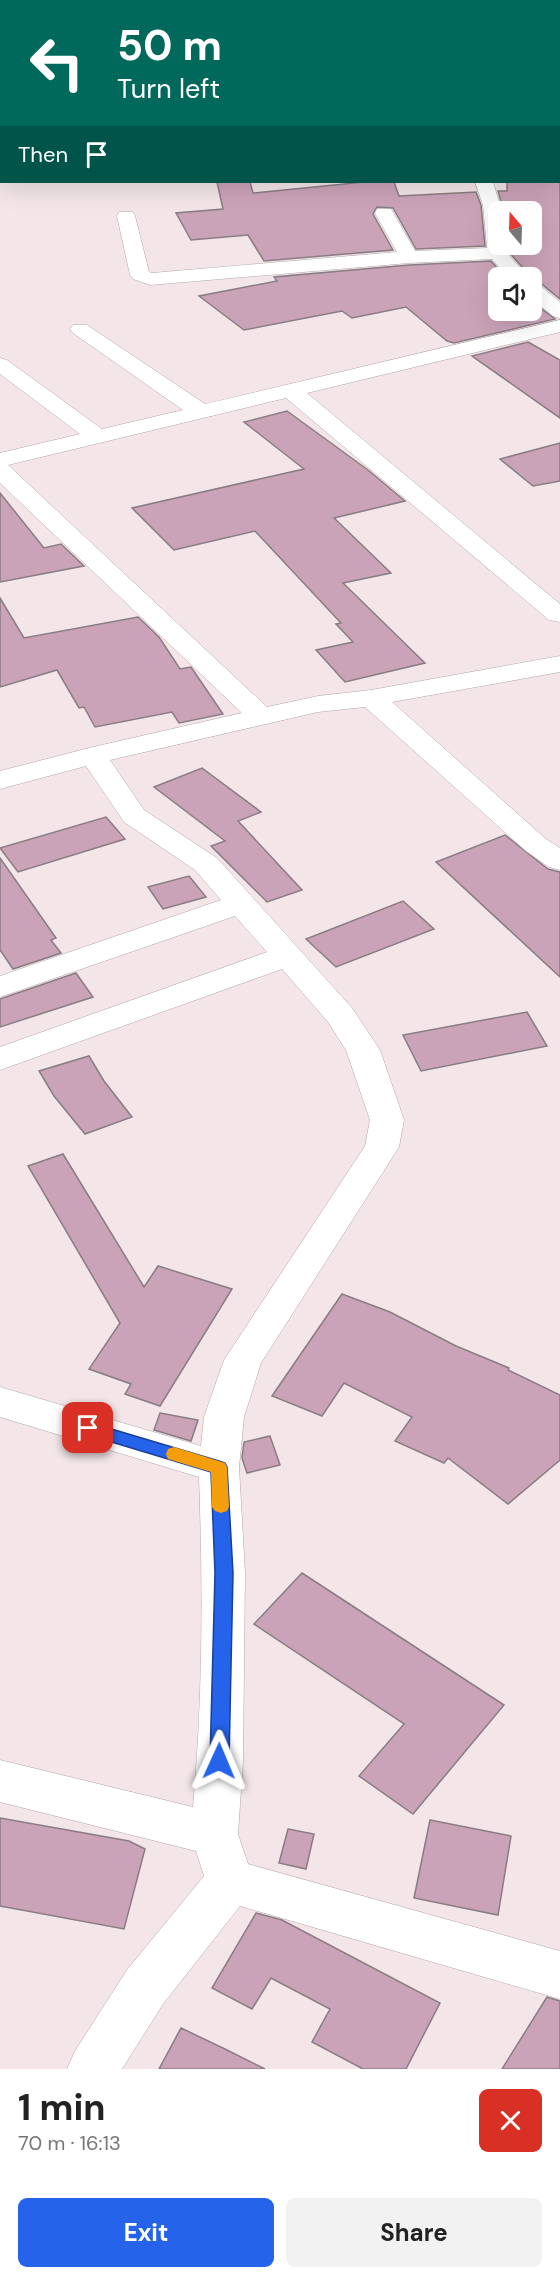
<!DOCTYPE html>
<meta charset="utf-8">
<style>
:root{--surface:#fff;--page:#f2f2f2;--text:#222;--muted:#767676;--accent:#2563eb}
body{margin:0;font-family:"DM Sans",sans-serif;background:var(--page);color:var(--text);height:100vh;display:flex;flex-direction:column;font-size:22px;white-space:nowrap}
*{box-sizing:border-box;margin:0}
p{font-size:20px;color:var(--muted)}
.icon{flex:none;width:33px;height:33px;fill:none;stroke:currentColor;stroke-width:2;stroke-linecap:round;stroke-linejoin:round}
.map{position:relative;height:2069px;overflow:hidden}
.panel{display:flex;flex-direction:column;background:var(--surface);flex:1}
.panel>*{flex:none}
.top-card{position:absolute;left:0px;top:0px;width:561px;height:183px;box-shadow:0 6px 24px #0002;background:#00695c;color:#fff;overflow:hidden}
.needle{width:39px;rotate:341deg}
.controls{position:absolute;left:488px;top:201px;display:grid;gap:12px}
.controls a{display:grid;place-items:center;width:54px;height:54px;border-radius:9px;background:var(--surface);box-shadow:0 6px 24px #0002;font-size:30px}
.pin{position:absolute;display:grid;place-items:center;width:51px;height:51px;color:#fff;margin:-26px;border-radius:12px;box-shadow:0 3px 9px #0006}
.me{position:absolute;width:66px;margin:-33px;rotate:1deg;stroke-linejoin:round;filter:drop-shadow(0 0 4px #0008)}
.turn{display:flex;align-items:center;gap:21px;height:126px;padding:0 18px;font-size:27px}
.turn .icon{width:78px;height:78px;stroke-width:2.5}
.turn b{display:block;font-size:42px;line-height:51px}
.then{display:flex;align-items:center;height:57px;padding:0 18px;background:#0003;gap:12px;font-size:22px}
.round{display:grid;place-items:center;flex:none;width:63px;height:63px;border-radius:9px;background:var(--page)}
.overview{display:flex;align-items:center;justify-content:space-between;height:102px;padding:0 18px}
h1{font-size:36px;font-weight:700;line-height:45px}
.cta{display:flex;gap:12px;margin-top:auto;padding:12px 18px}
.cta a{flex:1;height:69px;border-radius:9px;background:var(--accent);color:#fff;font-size:24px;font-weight:700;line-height:69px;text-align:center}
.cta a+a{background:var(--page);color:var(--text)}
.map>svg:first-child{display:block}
.building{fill:#cba3b8;stroke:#887d82;stroke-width:1.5}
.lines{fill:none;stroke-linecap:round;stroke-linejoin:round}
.minor-casing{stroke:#b3a6a9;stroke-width:1}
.minor{fill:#fff;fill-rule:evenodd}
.route{fill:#2563eb;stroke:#184099;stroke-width:1.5}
.slow{fill:#f59e0b}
</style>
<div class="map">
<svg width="560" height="2069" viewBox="0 0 560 2069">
<rect width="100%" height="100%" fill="#f3e5e8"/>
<g class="building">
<path d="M217 182H250L253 193 364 182H394L399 196 476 192 481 205 485 246 416 249 393 208 377 207 373 214 393 250 264 261 248 235 191 240 176 213 223 209Z"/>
<path d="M507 182H560V299L539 282 531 280V277L508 251V244H531V212H504L498 191H507Z"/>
<path d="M491 261 506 278H498V310H531V301L555 319 454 343 447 341 406 307 352 318 342 311 244 330 199 296 277 281 274 277 409 265Z"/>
<path d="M528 342 560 360V418L472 356Z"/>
<path d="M287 411 368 470 405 501 334 518 391 573 343 583 425 663 345 682 316 650 353 642 336 624 341 623 255 531 174 550 132 508 304 469 244 422Z"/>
<path d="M560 443V481L533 486 500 459Z"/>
<path d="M0 493 44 548 61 544 84 566 0 582Z"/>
<path d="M0 598 24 638 138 617 159 637 180 669 191 667 193 670 223 714 179 723 172 712 95 727 84 707 79 708 57 670 0 687Z"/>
<path d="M202 768 261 812 238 821 302 890 267 902 211 846 225 841 154 787Z"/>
<path d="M106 817 125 839 18 872 0 848Z"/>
<path d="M505 835 548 869 560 872V977L436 862Z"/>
<path d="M0 858 56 938 51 940 61 953 13 969 0 950Z"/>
<path d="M189 876 206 897 163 909 148 887Z"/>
<path d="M403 901 434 929 336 967 306 939Z"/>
<path d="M76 973 93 997 0 1027V999Z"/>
<path d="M527 1012 547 1046 421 1071 403 1035Z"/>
<path d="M89 1056 104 1081 132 1117 85 1134 54 1096 39 1071Z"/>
<path d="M63 1154 144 1287 158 1266 232 1289 160 1406 125 1394 131 1384 89 1369 120 1323 28 1166Z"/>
<path d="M342 1294 390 1312 456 1346 509 1368 508 1370 560 1395V1460L508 1504 448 1458 444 1463 395 1441 412 1417 344 1383 322 1416 272 1396Z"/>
<path d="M160 1413 198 1420 191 1441 154 1430Z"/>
<path d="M270 1436 280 1465 247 1473 242 1458 244 1442Z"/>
<path d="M302 1573 504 1705 413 1814 359 1776 404 1724 254 1624Z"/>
<path d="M0 1818 129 1841 145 1849 124 1929 0 1906Z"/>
<path d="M430 1820 511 1836 498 1915 414 1898Z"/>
<path d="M288 1829 314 1834 306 1869 279 1863Z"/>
<path d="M256 1913 282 1920 440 2003 406 2069H363L312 2042 330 2009 271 1978 252 2009 212 1988Z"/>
<path d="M547 1997 560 2001V2069H502Z"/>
<path d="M181 2028 227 2050 265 2069H159Z"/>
</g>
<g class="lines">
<g class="minor-casing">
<g id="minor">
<path d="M228 0H243L227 2Z"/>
<path d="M398 0H412L397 2Z"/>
<path d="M546 0H560V5V2H545Z"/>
<rect x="0" y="10" width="2" height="8"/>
<rect x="0" y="53" width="2" height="10"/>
<path d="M0 126H2L0 137Z"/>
<rect x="0" y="152" width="2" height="11"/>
<path d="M475 182H493L502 212H498V244H506V252L529 278H509L492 259 409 263 150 285 133 279 130 275 117 216 119 212H133L135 216 149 272 152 273 397 252 375 213 377 209H391L415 251 487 248 483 205Z"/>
<path d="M531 282 538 284 560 302V318L553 316 531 298Z"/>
<path d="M560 320V332L307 393 560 604V622L549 620 286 398 8 465 267 707 318 696 371 690 560 656V672L392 702 546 839 560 848V870L549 867 526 851 365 707 318 712 110 760 144 810 217 858 352 1008 380 1050 404 1120 399 1147 261 1363 244 1417 239 1467 245 1573 243 1761 238 1834 248 1864 560 1951V1999L240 1906 163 2004 122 2069H67L75 2051 127 1970 204 1876 196 1851 0 1802V1760L193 1807C203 1698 203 1587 199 1477L0 1417V1387L201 1446 204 1417 224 1360 365 1146 370 1120 346 1050 328 1022 282 969 0 1070V1047L267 952 235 916 0 997V976L221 900 195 870 124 822 86 766 0 789V771L93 747 242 713 0 483V453L80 434 0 374V358L7 360 102 429 183 410 73 333 70 329 73 325H87L205 404Z"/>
</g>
</g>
<use href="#minor" class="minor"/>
</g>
<path class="route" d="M88 1422 219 1461 225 1463 227 1467 233 1573 229 1761 226 1767 219 1769 213 1767 210 1761 215 1573 211 1472 82 1433 79 1428 82 1424Z"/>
<path class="slow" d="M174 1447 225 1463 227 1467 229 1507 227 1511 221 1513 215 1511 212 1507 211 1472 168 1459 166 1454 168 1449Z"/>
</svg>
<div class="controls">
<a><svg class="needle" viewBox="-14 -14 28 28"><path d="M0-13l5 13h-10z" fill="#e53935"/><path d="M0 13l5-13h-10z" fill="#767676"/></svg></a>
<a><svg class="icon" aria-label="sound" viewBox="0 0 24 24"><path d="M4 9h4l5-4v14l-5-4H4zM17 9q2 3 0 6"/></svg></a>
</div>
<div class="pin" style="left:88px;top:1428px;background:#d93025"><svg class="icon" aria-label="arrive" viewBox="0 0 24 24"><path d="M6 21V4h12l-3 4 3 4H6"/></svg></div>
<svg class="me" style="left:219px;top:1761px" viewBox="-20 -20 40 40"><path d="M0-17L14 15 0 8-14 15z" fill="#2563eb" stroke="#fff" stroke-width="4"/></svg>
<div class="top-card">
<div class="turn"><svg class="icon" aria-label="left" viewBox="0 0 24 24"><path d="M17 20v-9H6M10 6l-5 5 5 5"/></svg><div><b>50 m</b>Turn left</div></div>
<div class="then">Then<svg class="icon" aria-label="arrive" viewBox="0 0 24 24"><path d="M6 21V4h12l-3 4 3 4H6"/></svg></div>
</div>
</div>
<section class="panel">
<div class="overview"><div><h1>1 min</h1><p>70 m · 16:13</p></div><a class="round" style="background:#d93025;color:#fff"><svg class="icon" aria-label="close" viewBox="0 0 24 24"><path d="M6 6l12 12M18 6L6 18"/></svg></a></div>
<div class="cta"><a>Exit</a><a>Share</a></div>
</section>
